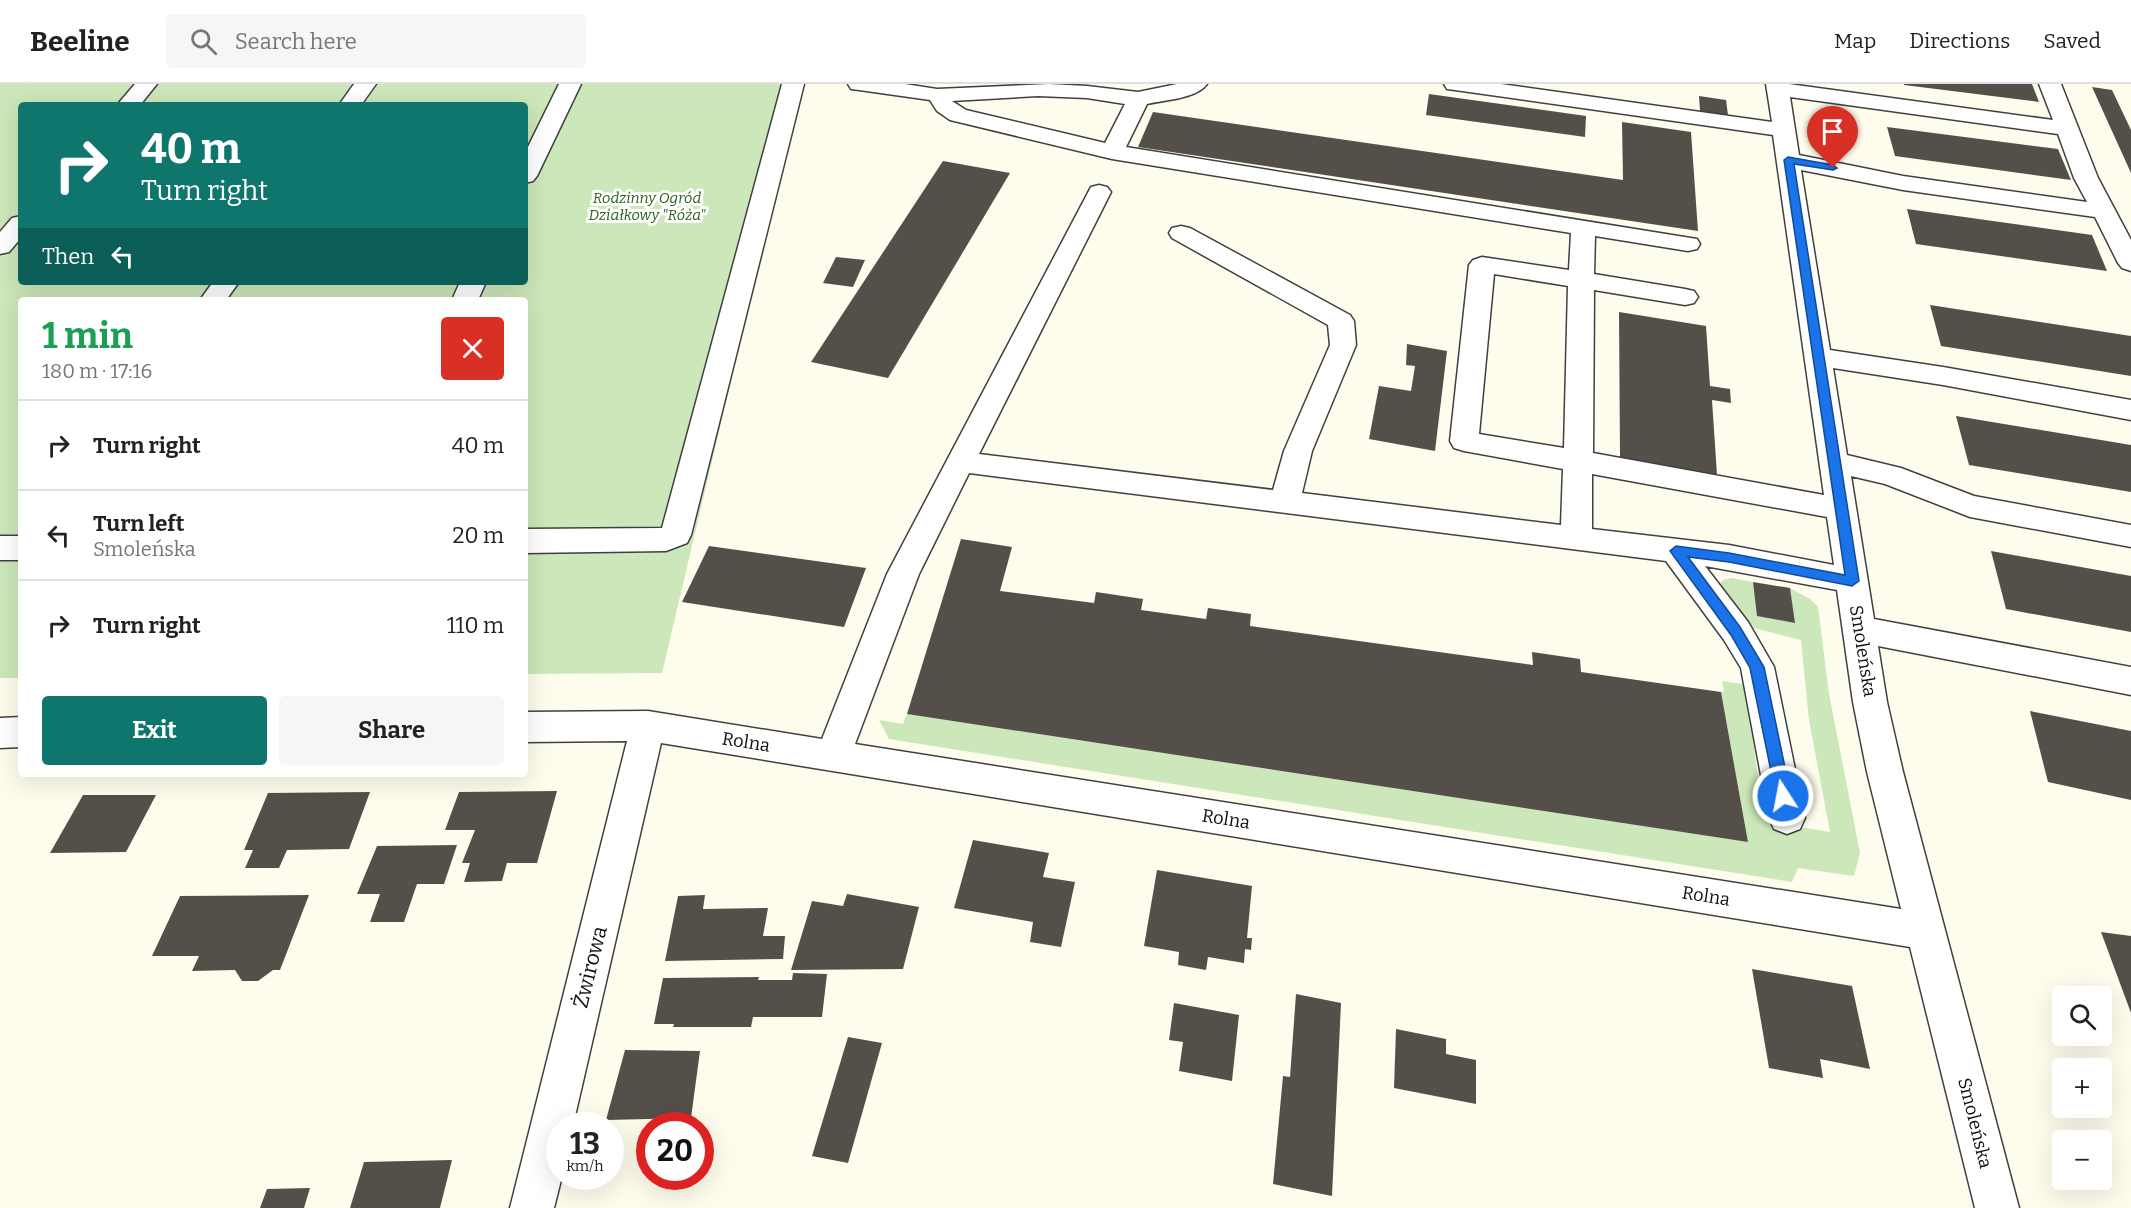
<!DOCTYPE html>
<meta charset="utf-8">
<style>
:root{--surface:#fff;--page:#f6f6f6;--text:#222;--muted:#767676;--line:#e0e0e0;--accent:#0f766e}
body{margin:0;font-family:Bitter,serif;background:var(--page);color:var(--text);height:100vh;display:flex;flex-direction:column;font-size:22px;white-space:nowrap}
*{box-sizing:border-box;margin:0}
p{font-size:20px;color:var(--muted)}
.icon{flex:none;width:33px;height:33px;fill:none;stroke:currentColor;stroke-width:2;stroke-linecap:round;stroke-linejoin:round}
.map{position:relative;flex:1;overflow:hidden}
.drawer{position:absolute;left:18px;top:213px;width:510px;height:480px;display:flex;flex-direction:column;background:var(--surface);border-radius:6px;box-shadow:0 6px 24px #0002}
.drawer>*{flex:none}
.guide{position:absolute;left:18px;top:18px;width:510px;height:183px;border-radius:6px;box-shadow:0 6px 24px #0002;background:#0f766e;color:#fff;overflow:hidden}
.buttons{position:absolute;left:2052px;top:902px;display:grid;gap:12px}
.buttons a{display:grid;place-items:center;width:60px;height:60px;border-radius:6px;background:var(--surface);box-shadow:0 6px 24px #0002;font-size:30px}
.speed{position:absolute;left:546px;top:1028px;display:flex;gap:12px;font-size:30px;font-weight:700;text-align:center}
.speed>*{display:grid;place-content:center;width:78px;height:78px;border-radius:50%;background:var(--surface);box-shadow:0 6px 24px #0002;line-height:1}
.speed small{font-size:15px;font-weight:400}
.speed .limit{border:9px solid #d22;background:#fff;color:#111}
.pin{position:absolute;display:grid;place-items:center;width:51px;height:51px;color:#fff;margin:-62px -26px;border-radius:50% 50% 50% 0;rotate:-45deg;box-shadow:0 0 6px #0007}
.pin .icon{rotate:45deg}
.me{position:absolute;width:66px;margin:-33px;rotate:349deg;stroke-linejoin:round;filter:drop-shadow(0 0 4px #0008)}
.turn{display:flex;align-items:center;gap:21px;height:126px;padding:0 24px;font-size:27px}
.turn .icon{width:78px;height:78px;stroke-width:2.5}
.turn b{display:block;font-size:42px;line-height:51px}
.then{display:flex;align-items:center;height:57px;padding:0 24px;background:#0003;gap:12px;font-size:22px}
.round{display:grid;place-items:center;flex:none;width:63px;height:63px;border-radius:6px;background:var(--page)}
.overview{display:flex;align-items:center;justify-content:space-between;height:102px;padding:0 24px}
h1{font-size:36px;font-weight:700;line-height:45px;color:#1e9e55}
.button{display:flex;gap:12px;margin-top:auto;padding:12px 24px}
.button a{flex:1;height:69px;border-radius:6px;background:var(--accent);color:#fff;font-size:24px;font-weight:700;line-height:69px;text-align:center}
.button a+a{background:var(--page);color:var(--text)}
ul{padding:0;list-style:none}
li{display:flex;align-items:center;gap:18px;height:90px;padding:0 24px;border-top:2px solid var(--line)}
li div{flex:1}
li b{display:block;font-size:22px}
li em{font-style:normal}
header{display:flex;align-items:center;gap:36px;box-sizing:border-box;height:84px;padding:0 30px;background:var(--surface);border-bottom:2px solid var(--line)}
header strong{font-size:28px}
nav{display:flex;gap:33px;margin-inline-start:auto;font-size:21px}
.search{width:420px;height:54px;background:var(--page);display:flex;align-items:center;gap:15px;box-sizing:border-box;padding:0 21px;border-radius:6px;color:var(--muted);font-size:22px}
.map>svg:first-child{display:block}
.green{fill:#cce7b9;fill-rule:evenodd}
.building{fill:#554f4a}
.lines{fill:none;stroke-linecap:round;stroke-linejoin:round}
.minor-casing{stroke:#404040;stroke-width:3}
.minor{fill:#fff;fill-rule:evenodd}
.route{fill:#1a73e8;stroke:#114b97;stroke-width:1.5}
.labels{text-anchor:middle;stroke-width:6;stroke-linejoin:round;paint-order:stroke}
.far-park-label{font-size:15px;font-style:italic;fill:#276220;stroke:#fff}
.street-label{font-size:18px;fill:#0d0d0d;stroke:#fff}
.near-street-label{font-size:21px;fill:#0d0d0d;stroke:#fff}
</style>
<header>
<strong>Beeline</strong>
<div class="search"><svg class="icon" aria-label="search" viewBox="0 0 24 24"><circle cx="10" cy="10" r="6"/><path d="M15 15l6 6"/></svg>Search here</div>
<nav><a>Map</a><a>Directions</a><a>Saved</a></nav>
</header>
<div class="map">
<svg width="2131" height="1124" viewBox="0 0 2131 1124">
<rect width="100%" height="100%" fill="#fefded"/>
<g class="green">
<path d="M0 0H801L662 589 525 590V216H21V594H0ZM21 21H525V198H21Z"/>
<path d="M1731 494 1753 498 1758 532 1794 538 1790 504 1810 515 1818 523 1829 610 1860 769 1854 792 1798 784 1792 798 889 655 879 636 903 640 907 630 1748 758 1721 608 1724 607 1722 597 1742 600 1747 612 1764 737 1830 748 1809 636 1801 556 1754 544 1746 538 1719 501 1723 496Z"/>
</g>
<g class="building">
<path d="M1904 0H2032L2039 18 1904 1Z"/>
<path d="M2092 3 2112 6 2131 46V89Z"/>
<path d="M1429 10 1586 32 1585 53 1426 31Z"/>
<path d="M1699 12 1726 16 1728 31 1700 27Z"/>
<path d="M1153 28 1623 96 1622 38 1691 48 1698 147 1138 63Z"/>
<path d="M1887 43 2058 65 2071 96 1895 72Z"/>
<path d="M943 77 1010 89 888 294 811 278Z"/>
<path d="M1907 125 2092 151 2107 187 1916 160Z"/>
<path d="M836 173 865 176 853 203 823 199Z"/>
<path d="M1930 221 2131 252V292L1941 262Z"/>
<path d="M1619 228 1706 242 1710 302 1730 305 1731 319 1712 316 1717 391 1620 374Z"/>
<path d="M1407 260 1447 267 1435 367 1369 355 1379 302 1411 307 1415 282 1406 281Z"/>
<path d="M1956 332 2131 361V408L1969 381Z"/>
<path d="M961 455 1012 463 1000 507 1094 519 1096 508 1143 515 1141 526 1206 535 1208 524 1251 530 1250 542 1533 581 1532 568 1580 575 1581 588 1721 608 1748 758 907 630Z"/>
<path d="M709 462 866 484 844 543 682 518Z"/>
<path d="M1991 467 2131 492V548L2006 525Z"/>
<path d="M1753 498 1790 504 1795 539 1757 532Z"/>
<path d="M2030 627 2131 647V716L2048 698Z"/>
<path d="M557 707 537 779H507L502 797 464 798 470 779H462L475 746H445L459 708Z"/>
<path d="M370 708 349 765 287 766 279 784H245L253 766H244L268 709Z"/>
<path d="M83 711H156L126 768 50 769Z"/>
<path d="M973 756 1049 769 1043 793 1075 798 1061 863 1030 858 1033 838 954 824Z"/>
<path d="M457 761 444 800H417L404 838H370L380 810H357L377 762Z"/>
<path d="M1157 786 1252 802 1247 854H1252L1251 866 1245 865 1244 879 1208 873 1206 886 1178 881 1179 868 1144 862Z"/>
<path d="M847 810 919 823 903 885 791 886 812 817 843 822Z"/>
<path d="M309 811 280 886H273L258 897H242L235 886 192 887 199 872H152L180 812Z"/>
<path d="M705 811 703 825 768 824 763 852H785L783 875 665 877 678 812Z"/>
<path d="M2101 848 2131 852V929Z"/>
<path d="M1752 885 1852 902 1870 985 1820 975 1823 994 1769 984Z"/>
<path d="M793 889 827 890 822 933H753L751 943H673L674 940H654L663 894 759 893 758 896H792Z"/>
<path d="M1296 910 1341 919 1332 1112 1273 1100 1283 992 1290 993Z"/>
<path d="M1174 919 1239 931 1232 997 1179 987 1183 958 1169 956Z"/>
<path d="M1396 945 1446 955V970L1476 976V1020L1394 1004Z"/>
<path d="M848 953 882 959 848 1079 812 1072Z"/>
<path d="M625 966 700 967 691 1034 606 1036Z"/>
<path d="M452 1076 440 1124H350L364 1078Z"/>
<path d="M310 1104 304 1124H260L267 1105Z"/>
</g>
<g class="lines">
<g class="minor-casing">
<g id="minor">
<path d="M135 0H157L140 21H117Z"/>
<path d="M354 0H376L361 21H339Z"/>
<path d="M559 0H581L537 92 533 97 525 99V69Z"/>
<path d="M782 0H804L691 451 687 459 666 467 525 469V445L662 444Z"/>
<path d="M848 0H905L937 5 1049 0 1087 2 1138 8 1177 0H1207C1196 15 1164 16 1147 20L1126 63 1697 155 1700 160 1697 165 1688 167 1595 152 1594 190 1685 205 1694 207 1698 213 1694 219 1685 221 1594 206 1593 369 1824 411 1773 51 1455 6 1447 5 1444 0H1501L1772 38 1766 0H1789L2053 36 2039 0H2061L2098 94 2131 156V187L2122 184 2118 179 2095 133 1903 106 1801 86 1830 266 1943 283 2131 316V336L1943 301 1833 284 1847 371 1901 384 1974 412 2131 441V463L1970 433 1885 400 1851 392 1874 535 2131 583V611L1878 562 1887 618 1903 688 2019 1124H1975L1910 863 661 659 573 1041H560V1092H562L554 1124H510L627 657 525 658V628L648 627 822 655 887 490 1091 103 1099 101 1107 103 1111 108 979 370 1273 406 1284 367 1330 261 1328 241 1172 154 1169 149 1172 144 1181 142 1190 144 1350 231 1354 237 1356 261 1312 367 1302 409 1561 441 1563 385 1464 367 1454 364 1450 357 1469 181 1473 176 1482 173 1569 186 1571 149 1112 75 950 36 937 27 930 16 859 6 851 5ZM1038 12 1087 14 1125 20 1105 59 966 26 952 17ZM1790 13 2058 50 2074 94 2087 118 1903 92 1799 71ZM1494 190 1568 202 1564 364 1479 350ZM969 389 1666 477 1724 556 1741 584 1769 734 1774 745 1787 750 1800 745 1805 734 1774 583 1748 538 1705 482 1837 506 1853 618 1867 688 1901 825 855 660 919 490ZM1592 390 1827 433 1834 481 1729 461 1592 445Z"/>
<path d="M21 132V154L9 168 0 170V148L12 134Z"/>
<path d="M213 198H239L226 216H200Z"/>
<path d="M460 198H486L478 216H452Z"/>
<rect x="0" y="452" width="21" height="24"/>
<path d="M21 633V663L0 664V634Z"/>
</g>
</g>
<use href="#minor" class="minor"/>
</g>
<path class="route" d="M1788 73 1833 81 1837 84 1833 86 1794 80 1859 497 1852 502 1729 478 1688 473 1740 543 1764 583 1791 712 1788 717 1783 719 1778 717 1776 712 1750 584 1731 551 1670 467 1676 462 1729 469 1845 491 1784 76Z"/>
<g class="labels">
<g class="far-park-label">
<text x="647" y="119">Rodzinny Ogród<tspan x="647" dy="17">Działkowy "Róża"</tspan></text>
</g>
<g class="street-label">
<text transform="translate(1863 567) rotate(81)" y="6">Smoleńska</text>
<text transform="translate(746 658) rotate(9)" y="6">Rolna</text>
<text transform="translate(1226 735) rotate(9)" y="6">Rolna</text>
<text transform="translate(1706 812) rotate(9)" y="6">Rolna</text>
<text transform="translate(1975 1039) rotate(76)" y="6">Smoleńska</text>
</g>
<g class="near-street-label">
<text transform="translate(590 883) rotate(-76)" y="7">Żwirowa</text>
</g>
</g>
</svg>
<div class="buttons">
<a><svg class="icon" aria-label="search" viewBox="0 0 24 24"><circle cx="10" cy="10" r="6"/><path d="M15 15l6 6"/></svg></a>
<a>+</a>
<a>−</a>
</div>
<div class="speed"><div>13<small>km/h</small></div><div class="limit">20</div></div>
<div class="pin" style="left:1833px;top:84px;background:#d93025"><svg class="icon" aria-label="arrive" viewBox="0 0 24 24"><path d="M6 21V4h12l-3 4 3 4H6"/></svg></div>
<svg class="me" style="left:1783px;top:712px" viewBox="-20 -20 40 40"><circle r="17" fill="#1a73e8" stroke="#fff" stroke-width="3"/><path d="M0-11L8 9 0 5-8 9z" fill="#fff"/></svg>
<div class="guide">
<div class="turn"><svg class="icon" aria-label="right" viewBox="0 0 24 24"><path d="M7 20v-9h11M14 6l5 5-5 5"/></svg><div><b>40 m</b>Turn right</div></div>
<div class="then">Then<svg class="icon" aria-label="left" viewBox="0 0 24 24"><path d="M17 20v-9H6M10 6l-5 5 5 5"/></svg></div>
</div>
<section class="drawer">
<div class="overview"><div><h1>1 min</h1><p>180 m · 17:16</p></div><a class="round" style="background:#d93025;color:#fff"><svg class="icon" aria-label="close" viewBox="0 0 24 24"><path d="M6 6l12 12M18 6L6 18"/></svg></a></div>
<ul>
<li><svg class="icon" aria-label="right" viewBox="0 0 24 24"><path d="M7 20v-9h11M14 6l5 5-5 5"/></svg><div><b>Turn right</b></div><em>40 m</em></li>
<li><svg class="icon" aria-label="left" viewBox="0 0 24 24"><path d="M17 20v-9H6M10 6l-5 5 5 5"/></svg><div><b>Turn left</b><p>Smoleńska</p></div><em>20 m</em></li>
<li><svg class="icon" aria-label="right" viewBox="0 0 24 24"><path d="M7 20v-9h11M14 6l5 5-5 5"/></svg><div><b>Turn right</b></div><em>110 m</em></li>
</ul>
<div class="button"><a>Exit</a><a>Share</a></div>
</section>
</div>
